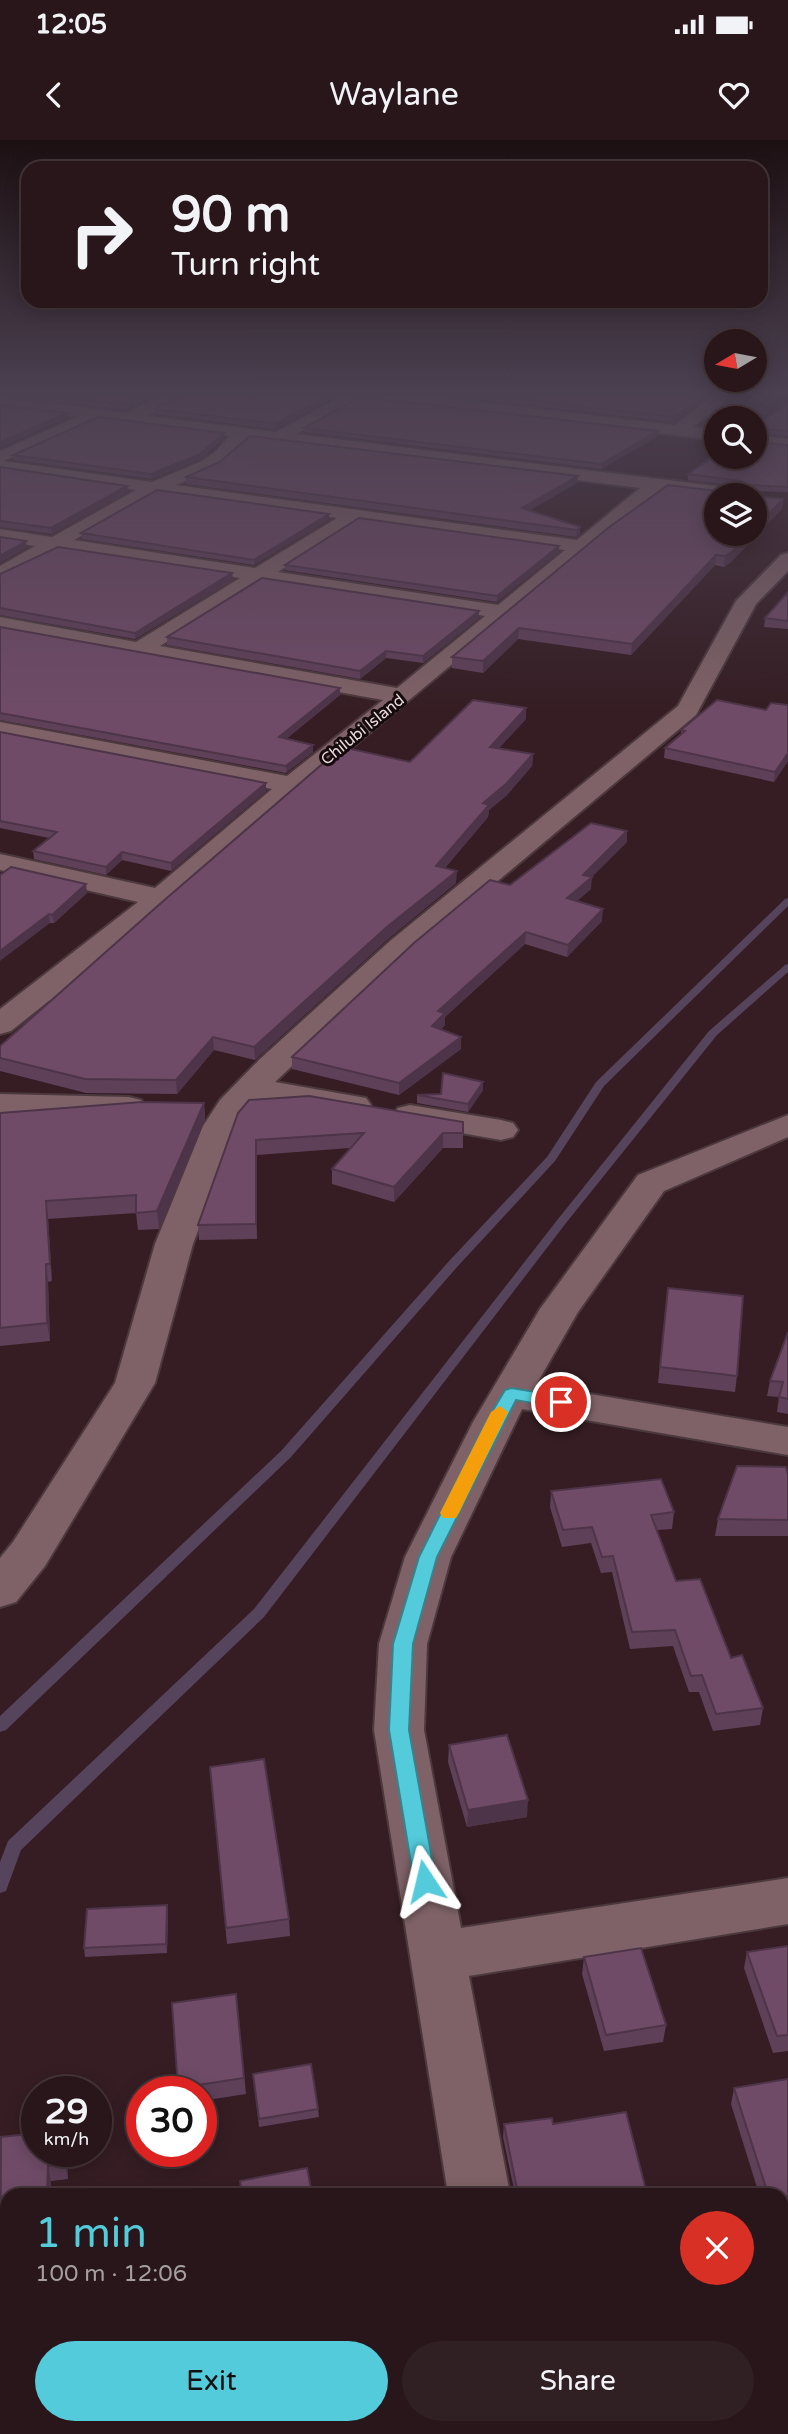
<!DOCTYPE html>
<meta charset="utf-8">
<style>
:root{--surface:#28161a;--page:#301f23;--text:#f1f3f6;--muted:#a59fa2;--line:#443539;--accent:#53cbda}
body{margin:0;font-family:"Varela Round",sans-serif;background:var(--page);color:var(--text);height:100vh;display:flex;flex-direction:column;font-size:26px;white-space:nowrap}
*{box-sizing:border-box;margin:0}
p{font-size:23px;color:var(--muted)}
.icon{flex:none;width:38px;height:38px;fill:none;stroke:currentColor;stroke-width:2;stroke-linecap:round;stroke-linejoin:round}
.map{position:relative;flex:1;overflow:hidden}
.panel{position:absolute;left:0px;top:2048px;width:789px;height:247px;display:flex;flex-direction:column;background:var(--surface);border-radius:21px 21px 0 0;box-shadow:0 4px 18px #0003,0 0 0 2px var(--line)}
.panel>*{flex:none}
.top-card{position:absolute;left:21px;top:21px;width:747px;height:147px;border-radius:21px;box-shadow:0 4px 18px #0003,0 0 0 2px var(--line);background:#28161a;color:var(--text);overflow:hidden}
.needle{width:46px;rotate:260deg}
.tools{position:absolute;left:704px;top:189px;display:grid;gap:14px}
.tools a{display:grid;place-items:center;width:63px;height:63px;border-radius:50%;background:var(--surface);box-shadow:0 4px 18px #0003,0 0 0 2px var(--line);font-size:35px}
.speed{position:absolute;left:21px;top:1936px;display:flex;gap:14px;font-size:35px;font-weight:700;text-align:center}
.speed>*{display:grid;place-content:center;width:91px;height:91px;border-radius:50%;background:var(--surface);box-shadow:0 4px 18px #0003,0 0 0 2px var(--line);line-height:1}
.speed small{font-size:18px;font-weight:400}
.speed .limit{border:10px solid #d22;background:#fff;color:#111}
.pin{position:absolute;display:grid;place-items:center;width:60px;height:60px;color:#fff;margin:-30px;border:4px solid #fff;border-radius:50%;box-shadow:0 2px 7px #0007}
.me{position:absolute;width:77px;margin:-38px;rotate:350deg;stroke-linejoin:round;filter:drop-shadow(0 0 5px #0008)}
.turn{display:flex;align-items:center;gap:24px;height:147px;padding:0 35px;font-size:32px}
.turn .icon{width:91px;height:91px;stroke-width:2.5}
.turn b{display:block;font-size:49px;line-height:60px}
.round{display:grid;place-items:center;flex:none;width:74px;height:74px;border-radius:37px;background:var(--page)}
.head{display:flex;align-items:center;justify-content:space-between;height:119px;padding:0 35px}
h1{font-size:42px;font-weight:600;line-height:52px;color:var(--accent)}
.action{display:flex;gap:14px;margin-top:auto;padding:14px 35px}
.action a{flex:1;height:80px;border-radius:42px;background:var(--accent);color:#111;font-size:28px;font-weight:600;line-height:80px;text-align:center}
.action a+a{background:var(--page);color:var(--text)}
.status{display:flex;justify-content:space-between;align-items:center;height:49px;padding:0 35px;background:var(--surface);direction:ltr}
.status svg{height:19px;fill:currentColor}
header{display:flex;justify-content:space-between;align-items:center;height:91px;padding:0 35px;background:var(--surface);font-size:32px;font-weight:600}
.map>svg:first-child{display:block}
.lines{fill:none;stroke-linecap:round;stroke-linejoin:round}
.stream{fill:#55445c;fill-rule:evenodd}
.minor-casing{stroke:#4c393e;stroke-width:4}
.minor{fill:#7e6267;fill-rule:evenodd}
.wall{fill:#5f4059}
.shaded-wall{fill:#4e3448}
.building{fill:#6f4b67;stroke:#4e3448;stroke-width:2}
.route{fill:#53cbda;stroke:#36848e;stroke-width:2}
.slow{fill:#f59e0b}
.labels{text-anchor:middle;stroke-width:6;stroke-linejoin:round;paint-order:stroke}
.far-street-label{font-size:16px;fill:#e9d8db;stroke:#150b0d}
</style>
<div class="status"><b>12:05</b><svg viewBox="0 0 49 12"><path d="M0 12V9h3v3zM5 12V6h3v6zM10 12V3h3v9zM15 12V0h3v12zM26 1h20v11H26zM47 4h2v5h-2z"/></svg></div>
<header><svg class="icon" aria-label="back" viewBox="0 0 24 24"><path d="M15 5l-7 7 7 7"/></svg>Waylane<svg class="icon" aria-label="heart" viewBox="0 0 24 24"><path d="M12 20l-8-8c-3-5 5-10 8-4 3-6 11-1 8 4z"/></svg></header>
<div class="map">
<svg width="788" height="2294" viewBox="0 0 788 2294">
<rect width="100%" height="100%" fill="#351d23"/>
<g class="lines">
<g class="stream">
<path d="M788 758V766L604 946 555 1021 458 1126 291 1317 6 1590 0 1592V1576L281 1311 450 1120 547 1017 596 942 785 759Z"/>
<path d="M788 824V832L717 895 566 1083 264 1477 21 1710 6 1751 0 1753V1722L8 1701 254 1469 558 1079 709 891 785 825Z"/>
</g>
<g class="minor-casing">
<g id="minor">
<path d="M171 250H191L147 276 276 292 352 251 374 250 675 285 720 250H738L693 287 716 290V300L361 259 296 294 740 349 749 355H716V358L660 351 301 650 171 764 11 891 0 894V869L138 762 0 730V714L155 748 272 649 0 596V582L287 636 383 560 0 491V477L136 502 240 438 58 410 0 440V426L35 406 0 401V389L52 397 136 350 0 331V311L77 277 0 267V257L127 273ZM98 279 229 296 215 312 202 321 152 342 4 321ZM250 299 640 348 577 400 176 345C192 338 210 333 224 322 234 314 238 305 250 299ZM157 353 337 378 255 428 74 400ZM358 381 565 410 498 465 278 432ZM262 442 485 476 397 548 160 506Z"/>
<path d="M754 295 788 299V309L754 305Z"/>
<path d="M788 413V431L756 464 696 575 412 813 275 942 366 958 371 965 366 972 354 975 259 959 237 986 193 1104 155 1243 45 1426 16 1462 0 1467V1418L13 1402 115 1243 155 1104 203 986 220 960 260 919 390 801 678 566 736 461 781 415Z"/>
<path d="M0 954 129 957 141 960 146 967 141 974 129 977 0 974Z"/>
<path d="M410 965 501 980 513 983 518 990 513 997 501 1000 398 982 393 975 398 968Z"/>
<path d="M788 975V997L664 1051 578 1172 536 1245 788 1287V1315L522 1269 451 1417 427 1504 424 1590 461 1788 788 1738V1784L469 1836 510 2054H448L374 1590 379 1504 405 1417 473 1282 540 1169 638 1035Z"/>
<path d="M485 2287H553L554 2294H486Z"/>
</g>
</g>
<use href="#minor" class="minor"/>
</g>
<g class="wall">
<path d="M0 250H165L127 270 0 255Z"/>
<path d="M348 250 275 289 155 274V269Z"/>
<path d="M397 250H716L674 282Z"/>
<path d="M788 263V296L754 293V287Z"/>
<path d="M304 288 658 291V296L601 329 304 292Z"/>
<path d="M224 293V298L201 319 152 339 13 320V315Z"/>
<path d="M788 305V352L753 351 755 356 783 359 782 369 731 422 724 427 715 425 631 515 518 499 483 533 452 528V517L717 351 744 348 740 346 688 340V334Z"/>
<path d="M0 327 127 346 128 352 52 394 0 387Z"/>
<path d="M186 337 577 343 529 370 580 387V394L576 397 186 344Z"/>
<path d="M329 380 254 425 82 399 81 393Z"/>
<path d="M559 406V412L497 462 285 430V425Z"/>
<path d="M232 433 233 440 135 499 0 475V434Z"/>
<path d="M788 452V489L764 487 765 478Z"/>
<path d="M479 478 423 523 386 518 360 539 167 505V497Z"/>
<path d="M0 487 340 548V555L286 599 313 605V612L286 633 0 580Z"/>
<path d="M788 565V621L774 642 664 618 665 608 681 595V590Z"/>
<path d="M526 568V579L499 608 533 614 532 626 506 656 489 670 488 677 445 728 456 743 388 799 255 920 214 910 177 954 86 953 0 931V906L410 622Z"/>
<path d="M0 592 266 643V651L171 731 122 720 106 735 34 719 33 711 49 698 0 688Z"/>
<path d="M627 702 591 737V749L577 761 602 781 567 817 525 804 445 877V885L441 889 461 897V909L399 955 292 929V917L510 745Z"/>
<path d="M0 735 87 753 54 783H50Z"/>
<path d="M483 942V950L468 972 417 963V955L441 954Z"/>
<path d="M204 963 205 980 159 1089 138 1090 136 1073 48 1079 52 1141 48 1142 50 1201 0 1206V973Z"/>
<path d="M238 973 463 982V1008H443L394 1062 332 1044V1029L350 1008 257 1015V1099L199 1100 198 1085Z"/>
<path d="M668 1148 737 1236 735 1252 658 1243Z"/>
<path d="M788 1192V1274L777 1272 779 1257 767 1256 770 1241Z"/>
<path d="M788 1335V1396H715L718 1379Z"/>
<path d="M551 1351 674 1372 672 1389 657 1390 676 1441 731 1518 763 1568 760 1585 713 1591 699 1552H689L673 1506 630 1509 612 1432 601 1433 591 1403 562 1407 550 1367Z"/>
<path d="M449 1605 527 1677 467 1687 448 1622Z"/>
<path d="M210 1627 289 1779 290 1796 227 1804Z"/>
<path d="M167 1765 168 1774 167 1813 85 1817 84 1808Z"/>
<path d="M788 1806V1911L773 1913 744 1828 747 1812Z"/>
<path d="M584 1817 666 1885 663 1902 604 1911 582 1834Z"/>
<path d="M236 1854 246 1954 201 1961V1951H179L178 1948Z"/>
<path d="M253 1934 318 1969 319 1977 259 1987Z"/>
<path d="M788 1939V2086L782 2087V2054H759L731 1964 734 1948Z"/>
<path d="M504 1984H553L647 2054H515L503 1997Z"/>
<path d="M37 1993V2011H68V2039L51 2041V2054H7V2205L0 2206 1 1997Z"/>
<path d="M782 2272 786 2284 783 2294H707L705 2287H782Z"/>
</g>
<g class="shaded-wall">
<path d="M155 250H165L127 270 126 265Z"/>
<path d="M339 250H348L275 289V284Z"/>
<path d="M710 250H716L674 282 675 277Z"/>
<path d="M67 273V278L0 308V302Z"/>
<path d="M658 291V296L601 329V324Z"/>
<path d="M224 293V298L201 319 152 339 151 334Z"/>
<path d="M578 336 577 343 522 375V368Z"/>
<path d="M127 346 128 352 52 394 51 388Z"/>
<path d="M783 359 782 369 731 422 724 427 725 416 749 394H754V389Z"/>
<path d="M329 374V380L254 425V420Z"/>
<path d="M580 387V394L576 397 577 390Z"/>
<path d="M26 401 27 408 0 423V416Z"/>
<path d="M559 406V412L497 462V456Z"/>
<path d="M716 415 715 425 631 515 632 504Z"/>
<path d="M232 433 233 440 135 499V493Z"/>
<path d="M479 471V478L423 523V516Z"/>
<path d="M519 488 518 499 483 533V521Z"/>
<path d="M386 511V518L360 539V531Z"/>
<path d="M340 548V555L279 604V597Z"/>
<path d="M526 568V579L489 619 490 607Z"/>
<path d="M313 605V612L286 633V626Z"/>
<path d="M788 613V621L774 642 775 632Z"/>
<path d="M533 614 532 626 506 656 489 670 488 677 436 738V726L483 663Z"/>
<path d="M266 643V651L171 731V723Z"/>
<path d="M627 691V702L588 741 592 737 591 749 567 769V758L583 735Z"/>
<path d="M122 712V720L106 735V727Z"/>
<path d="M457 731 456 743 388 799 255 920 254 907 388 786Z"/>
<path d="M86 744 87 753 54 783 52 775Z"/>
<path d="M603 769 602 781 567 817 568 805Z"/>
<path d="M49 774 50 783 0 821V811Z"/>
<path d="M526 792 525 804 445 877V885L432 898V886L438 871Z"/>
<path d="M213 897 214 910 177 954 176 940Z"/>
<path d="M461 897V909L399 955V943Z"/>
<path d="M483 942V950L468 972V964Z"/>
<path d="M204 963 205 980 159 1089 157 1071Z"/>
<path d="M443 993V1008L394 1062V1047Z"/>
<path d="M256 1000 257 1015V1099L256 1084Z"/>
<path d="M46 1061 48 1079 52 1141 50 1124Z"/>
<path d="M46 1124 48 1142 50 1201 47 1183Z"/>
<path d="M528 1660 527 1677 467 1687 468 1670Z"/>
<path d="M167 1765 168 1774 167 1813 166 1804Z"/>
<path d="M65 2011H68V2039L65 2024Z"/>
<path d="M48 2026 51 2041V2054H47Z"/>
</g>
<g class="building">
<path d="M0 250H155L126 265Z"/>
<path d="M187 250H339L275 284 155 269Z"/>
<path d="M441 250H710L675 277Z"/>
<path d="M361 257 658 291 601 324 304 288Z"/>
<path d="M788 263V291L754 288V287Z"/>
<path d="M0 265 67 273 0 302Z"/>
<path d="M98 277 224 293 200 314 151 334 13 315Z"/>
<path d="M250 296 578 336 522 368 580 387 577 390 186 337 220 322Z"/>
<path d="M754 302 788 305V347L749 345 741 341 688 334 716 315V317H754Z"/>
<path d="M0 327 127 346 51 388 0 381Z"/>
<path d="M668 345 717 351 720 348H752L755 356 783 359 754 389V355H716V394H749L732 412 725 416 716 415 632 504 519 488 483 521 452 517 608 388Z"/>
<path d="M157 350 329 374 254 420 81 393Z"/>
<path d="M359 378 559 406 497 456 285 425Z"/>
<path d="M0 397 26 401 0 416Z"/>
<path d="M58 407 232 433 135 493 0 468V434Z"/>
<path d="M262 438 479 471 423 516 386 511 360 531 167 497Z"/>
<path d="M788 452V481L765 478Z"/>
<path d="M0 487 340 548 279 597 313 605 286 626 0 573Z"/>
<path d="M473 560 526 568 490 607 533 614 506 644 483 663 489 665 436 726 457 731 388 786 254 907 213 897 176 940 85 939 0 918V906L161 763 342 607 410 622Z"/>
<path d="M717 560 766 570 771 563 788 565V613L775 632 665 608 685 591 681 590Z"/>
<path d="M0 592 266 643 171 723 122 712 106 727 33 711 57 692 0 681Z"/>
<path d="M591 683 627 691 583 735 592 737 567 758 603 769 568 805 526 792 438 871 445 873 432 886 461 897 399 943 292 917 414 803 490 740 510 745Z"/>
<path d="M11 727 86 744 52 775 49 774 0 811V735Z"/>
<path d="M443 933 483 942 468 964 417 955 441 954Z"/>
<path d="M309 956 463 982V993H443L394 1047 332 1029 364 993 256 1000V1084L198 1085 238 973 249 960Z"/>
<path d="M142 962 204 963 157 1071 136 1073V1055L46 1061 50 1124H46L47 1183 0 1188V973Z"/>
<path d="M668 1148 743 1156 737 1236 660 1227Z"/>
<path d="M788 1192V1259L779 1257 783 1242 770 1241Z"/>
<path d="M737 1326 786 1327 788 1335V1380L718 1379Z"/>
<path d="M661 1339 674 1372 651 1375 676 1441 700 1439 731 1518 742 1515 763 1568 716 1574 702 1535 691 1536 675 1490 632 1492 613 1416 602 1417 592 1387 563 1390 551 1351Z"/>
<path d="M507 1595 528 1660 468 1670 449 1605Z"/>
<path d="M264 1619 289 1779 226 1788 210 1627Z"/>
<path d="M167 1765 166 1804 84 1808 87 1769Z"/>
<path d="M788 1806V1895L777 1896 747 1812Z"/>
<path d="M641 1808 666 1885 606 1895 584 1817Z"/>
<path d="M236 1854 244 1938 178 1948 172 1863Z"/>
<path d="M311 1924 318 1969 259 1979 253 1934Z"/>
<path d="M788 1939V2071H782V2054H768L734 1948Z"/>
<path d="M626 1972 647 2054H518L504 1984 552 1978 553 1984Z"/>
<path d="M37 1993V2011H65V2024L48 2026 47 2054H7V2190L0 2191 1 1997Z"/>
<path d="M307 2028 312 2054H242L240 2041Z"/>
<path d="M782 2272 786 2284 782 2285Z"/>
<path d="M283 2287H361L362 2294H283Z"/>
<path d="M712 2287H763L715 2294Z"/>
</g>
<linearGradient id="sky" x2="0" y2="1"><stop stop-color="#1d1013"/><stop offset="0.44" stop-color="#4b4050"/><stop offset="1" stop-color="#4b4050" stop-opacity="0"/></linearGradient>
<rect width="788" height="571" fill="url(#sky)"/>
<path class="route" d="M511 1248 561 1256 570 1262 561 1268 516 1260 437 1417 413 1504 409 1590 436 1741 433 1747 425 1750 417 1747 414 1741 389 1590 393 1504 419 1417 486 1282 505 1250Z"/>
<path class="slow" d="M500 1266 508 1272 459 1373 456 1378H443L440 1373 491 1272Z"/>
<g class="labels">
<g class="far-street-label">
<text transform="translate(362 589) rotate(-39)" y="6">Chilubi Island</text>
</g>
</g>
</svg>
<div class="tools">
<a><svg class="needle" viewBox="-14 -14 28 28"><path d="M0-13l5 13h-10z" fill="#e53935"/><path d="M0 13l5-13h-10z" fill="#a59fa2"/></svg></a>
<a><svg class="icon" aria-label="search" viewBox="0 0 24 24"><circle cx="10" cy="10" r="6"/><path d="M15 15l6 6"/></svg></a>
<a><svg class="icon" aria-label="layers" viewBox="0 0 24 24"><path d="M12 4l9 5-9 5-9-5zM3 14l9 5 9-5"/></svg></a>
</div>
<div class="speed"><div>29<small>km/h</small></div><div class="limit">30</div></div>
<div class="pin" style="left:561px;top:1262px;background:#d93025"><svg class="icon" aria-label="arrive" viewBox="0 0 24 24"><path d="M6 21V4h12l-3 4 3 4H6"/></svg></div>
<svg class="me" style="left:425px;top:1741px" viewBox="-20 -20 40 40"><path d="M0-17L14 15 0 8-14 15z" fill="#53cbda" stroke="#fff" stroke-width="4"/></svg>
<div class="top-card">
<div class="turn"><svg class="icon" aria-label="right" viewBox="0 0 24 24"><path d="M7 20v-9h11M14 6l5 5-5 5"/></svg><div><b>90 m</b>Turn right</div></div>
</div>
<section class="panel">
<div class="head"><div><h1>1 min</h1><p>100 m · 12:06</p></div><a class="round" style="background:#d93025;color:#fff"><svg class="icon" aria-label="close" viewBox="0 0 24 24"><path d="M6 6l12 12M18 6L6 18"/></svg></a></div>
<div class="action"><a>Exit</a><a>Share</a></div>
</section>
</div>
